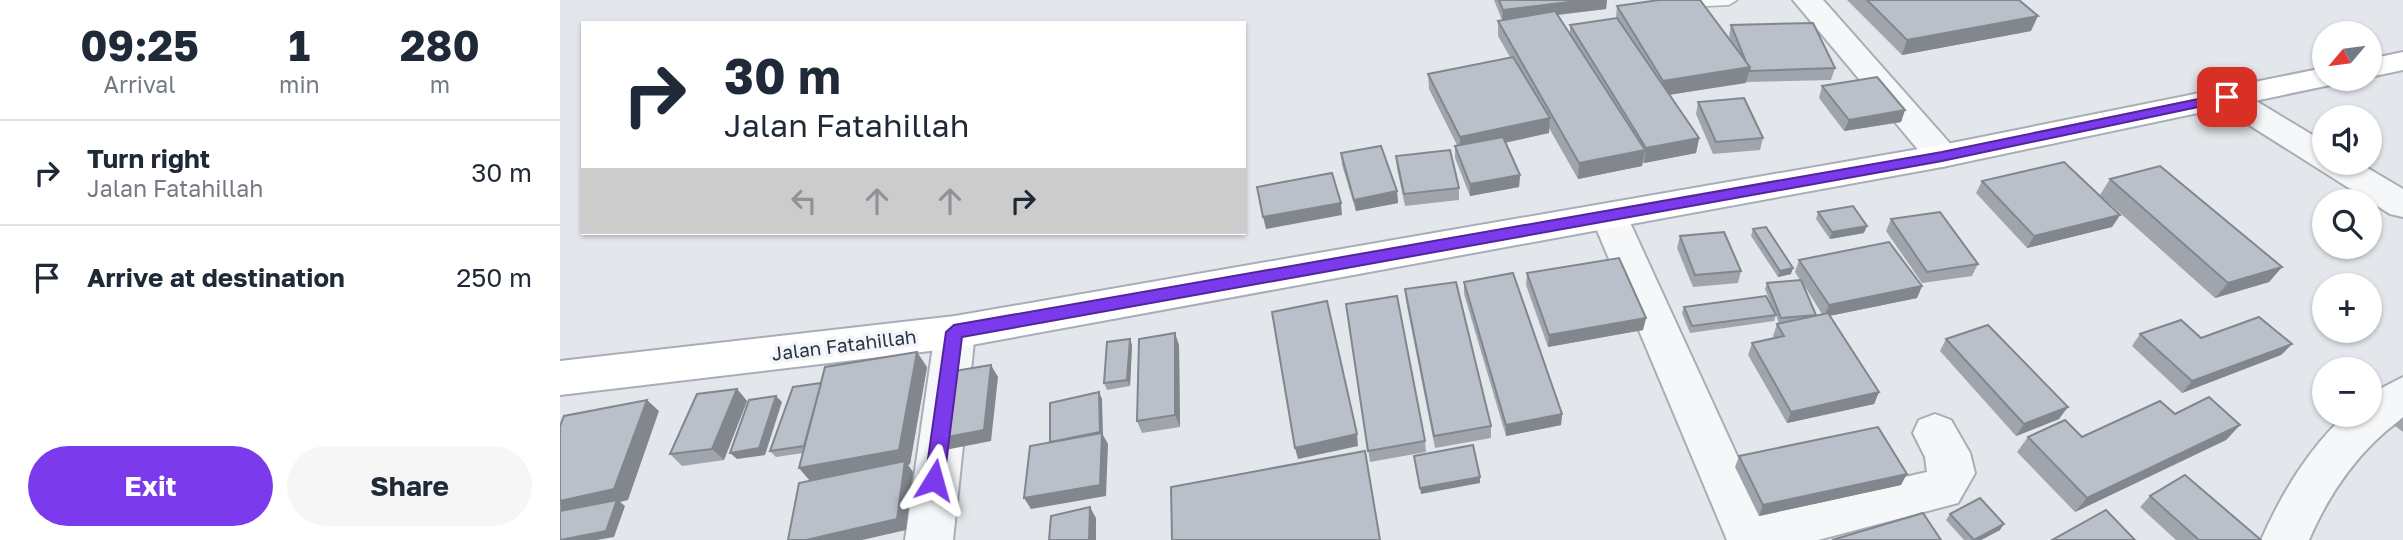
<!DOCTYPE html>
<meta charset="utf-8">
<style>
:root{--surface:#fff;--page:#f6f6f7;--text:#1f2937;--muted:#747a83;--line:#e0e1e3;--accent:#7c3aed}
body{margin:0;font-family:"Golos Text",sans-serif;background:var(--page);color:var(--text);height:100vh;display:flex;flex-direction:column;font-size:26px;white-space:nowrap}
*{box-sizing:border-box;margin:0}
p{font-size:23px;color:var(--muted)}
.icon{flex:none;width:38px;height:38px;fill:none;stroke:currentColor;stroke-width:2;stroke-linecap:round;stroke-linejoin:round}
.map{position:relative;flex:1;overflow:hidden}
.sheet{display:flex;flex-direction:column;background:var(--surface);width:560px}
.sheet>*{flex:none}
.hud{position:absolute;left:21px;top:21px;width:665px;height:214px;border-radius:0px;box-shadow:0 2px 5px #0004;background:#fff;color:var(--text);overflow:hidden}
.needle{width:46px;rotate:241deg}
.fabs{position:absolute;left:1752px;top:21px;display:grid;gap:14px}
.fabs a{display:grid;place-items:center;width:70px;height:70px;border-radius:50%;background:var(--surface);box-shadow:0 2px 5px #0004;font-size:35px}
.pin{position:absolute;display:grid;place-items:center;width:60px;height:60px;color:#fff;margin:-30px;border-radius:14px;box-shadow:0 4px 10px #0006}
.me{position:absolute;width:77px;margin:-38px;rotate:8deg;stroke-linejoin:round;filter:drop-shadow(0 0 5px #0008)}
.turn{display:flex;align-items:center;gap:24px;height:147px;padding:0 28px;font-size:32px}
.turn .icon{width:91px;height:91px;stroke-width:2.5}
.turn b{display:block;font-size:49px;line-height:60px}
.lanes{display:flex;align-items:center;height:66px;padding:0 28px;background:#0003;justify-content:center;gap:35px;direction:ltr}
.lanes .off{opacity:.35}
.eta{display:flex;justify-content:space-evenly;align-items:center;height:119px;text-align:center}
.eta b{font-size:42px;font-weight:700;line-height:49px}
.primary-button{display:flex;gap:14px;margin-top:auto;padding:14px 28px}
.primary-button a{flex:1;height:80px;border-radius:42px;background:var(--accent);color:#fff;font-size:28px;font-weight:700;line-height:80px;text-align:center}
.primary-button a+a{background:var(--page);color:var(--text)}
ul{padding:0;list-style:none}
li{display:flex;align-items:center;gap:21px;height:105px;padding:0 28px;border-top:2px solid var(--line)}
li div{flex:1}
li b{display:block;font-size:26px}
li em{font-style:normal}
main{display:flex;flex:1;min-height:0}
.map>svg:first-child{display:block}
.lines{fill:none;stroke-linecap:round;stroke-linejoin:round}
.lane-casing{stroke:#a8adb6;stroke-width:3}
.street-casing{stroke:#a8adb6;stroke-width:4}
.secondary-casing{stroke:#a8adb6;stroke-width:4}
.lane{fill:#f6f7f9;fill-rule:evenodd}
.street{fill:#f6f7f9;fill-rule:evenodd}
.secondary{fill:#fff;fill-rule:evenodd}
.wall{fill:#a0a5ad;fill-rule:evenodd}
.shaded-wall{fill:#82868d}
.building{fill:#bac0c9;stroke:#82868d;stroke-width:2}
.route{fill:#7c3aed;stroke:#51269a;stroke-width:2}
.labels{text-anchor:middle;stroke-width:7;stroke-linejoin:round;paint-order:stroke}
.street-label{font-size:19px;fill:#2a3444;stroke:#f3f5f8}
</style>
<main>
<section class="sheet">
<div class="eta">
<div><b>09:25</b><p>Arrival</p></div>
<div><b>1</b><p>min</p></div>
<div><b>280</b><p>m</p></div>
</div>
<ul>
<li><svg class="icon" aria-label="right" viewBox="0 0 24 24"><path d="M7 20v-9h11M14 6l5 5-5 5"/></svg><div><b>Turn right</b><p>Jalan Fatahillah</p></div><em>30 m</em></li>
<li><svg class="icon" aria-label="arrive" viewBox="0 0 24 24"><path d="M6 21V4h12l-3 4 3 4H6"/></svg><div><b>Arrive at destination</b></div><em>250 m</em></li>
</ul>
<div class="primary-button"><a>Exit</a><a>Share</a></div>
</section>
<div class="map">
<svg width="1843" height="540" viewBox="0 0 1843 540">
<rect width="100%" height="100%" fill="#e3e6eb"/>
<g class="lines">
<g class="lane-casing">
<path id="lane" d="M1116 0H1177L1169 5 1110 8 1108 5Z"/>
</g>
<g class="street-casing">
<g id="street">
<path d="M1233 0H1263L1394 148 1399 156 1394 164 1382 167 1370 164Z"/>
<path d="M1667 87 1678 90 1764 142V163H1799L1843 189V217L1830 214 1656 104 1651 97 1656 90Z"/>
<path d="M1049 203 1062 207 1067 216 1202 510 1367 472 1365 457 1353 433 1359 420 1375 414 1391 420 1410 453 1415 473 1398 503 1258 540H1167L1031 216 1036 207Z"/>
<path d="M395 316 409 321 415 332 393 540H345L375 332 381 321Z"/>
<path d="M1843 377V418C1801 447 1769 493 1749 540H1701C1722 493 1747 451 1785 415H1810V394Z"/>
</g>
</g>
<g class="secondary-casing">
<g id="secondary">
<path d="M1843 52V70L1810 77V59Z"/>
<path d="M1764 68V79H1779L1775 84 1382 167 395 348 0 395V361L395 316 1382 145Z"/>
</g>
</g>
<use href="#lane" class="lane"/>
<use href="#street" class="street"/>
<use href="#secondary" class="secondary"/>
</g>
<g class="wall">
<path d="M934 0H1047L1046 9 998 15 1010 33V25L1056 18 1057 6 1171 42 1169 36 1171 25 1275 68 1271 80 1186 82 1109 95 1139 138 1136 153 1084 163 1083 162 1082 166 1018 179 989 128V133L945 143 960 175 959 187 910 196 895 158V146L897 145 869 89 868 74 950 57 938 36V21L942 20Z"/>
<path d="M1287 0H1459L1471 31 1342 55Z"/>
<path d="M1262 86 1345 110 1341 122 1284 131 1259 98Z"/>
<path d="M1138 102 1203 138 1200 150 1153 154 1136 114Z"/>
<path d="M781 153 837 191 838 203 796 211 782 165Z"/>
<path d="M836 156 899 188V200L845 206 837 168Z"/>
<path d="M1550 179 1722 267 1709 282 1655 298 1540 195Z"/>
<path d="M1422 181 1560 215 1552 227 1467 248 1416 193Z"/>
<path d="M1258 212 1304 233 1270 239 1256 219Z"/>
<path d="M1331 219 1418 264 1412 276 1362 283 1326 231Z"/>
<path d="M1193 229 1231 274 1218 277 1191 236Z"/>
<path d="M1120 236 1181 271 1178 283 1133 287 1117 248Z"/>
<path d="M1239 260 1362 286 1357 298 1269 316 1319 392 1314 404 1227 423 1188 355 1192 343 1214 338 1213 336 1217 324H1219L1216 315 1214 321 1130 333 1122 313 1124 307 1214 311 1205 289 1207 283 1240 280 1235 272ZM1242 282 1262 314 1256 316Z"/>
<path d="M967 273 1086 318 1083 330 988 347 966 285Z"/>
<path d="M904 282 1002 414 1001 425 946 436 904 294Z"/>
<path d="M845 289 931 426V438L875 448 846 301Z"/>
<path d="M786 304 865 441 866 452 810 462Z"/>
<path d="M1580 334 1641 338 1732 344 1721 355 1622 393 1572 346Z"/>
<path d="M1386 339 1499 419 1456 436 1380 351Z"/>
<path d="M572 345 570 386 547 390 544 383Z"/>
<path d="M619 345 620 427 582 433 577 421Z"/>
<path d="M367 367 350 464 348 465 353 472 346 530 250 481 239 468 243 453 216 457 210 451Z"/>
<path d="M177 389 187 401 164 460 122 466 110 454Z"/>
<path d="M1615 414 1680 425 1666 440 1515 512 1457 452 1468 437H1522Z"/>
<path d="M1843 417V432L1834 425Z"/>
<path d="M1179 456 1341 485 1199 516 1175 467Z"/>
<path d="M1590 496 1701 540H1616L1580 507Z"/>
<path d="M1390 514 1440 530 1421 540H1404L1386 520Z"/>
</g>
<g class="shaded-wall">
<path d="M1026 0H1047L1046 9 942 21 943 10Z"/>
<path d="M1478 16 1471 31 1342 55 1347 40Z"/>
<path d="M1190 67 1186 83 1101 96 1103 81Z"/>
<path d="M1345 110 1341 122 1284 131 1289 120Z"/>
<path d="M990 118 989 133 900 152V137Z"/>
<path d="M1139 138 1136 153 1084 163 1086 148Z"/>
<path d="M1085 150 1082 166 1018 179 1019 163Z"/>
<path d="M960 175 959 187 910 196V184Z"/>
<path d="M837 191 838 203 796 211 794 200Z"/>
<path d="M781 203 782 215 706 229 703 217Z"/>
<path d="M1560 215 1552 227 1467 248 1474 236Z"/>
<path d="M1307 226 1304 233 1270 239 1272 232Z"/>
<path d="M1722 267 1709 282 1655 298 1668 283Z"/>
<path d="M1233 268 1231 274 1218 277 1220 271Z"/>
<path d="M1362 286 1357 298 1264 317 1269 305Z"/>
<path d="M1086 318 1083 330 988 347 989 335Z"/>
<path d="M615 333 619 345 620 427 615 415Z"/>
<path d="M570 339 572 345 570 386 567 380Z"/>
<path d="M1732 344 1721 355 1622 393 1632 381Z"/>
<path d="M357 352 367 367 350 464 348 465 353 472 346 530 302 540H246L252 483 239 468Z"/>
<path d="M431 365 438 377 431 441 385 450 377 439Z"/>
<path d="M177 389 187 401 164 460 152 449Z"/>
<path d="M539 392 542 399 543 435 548 444 546 496 471 509 464 498 493 450Z"/>
<path d="M1319 392 1314 404 1227 423 1231 412Z"/>
<path d="M216 396 222 402 205 455 177 459 170 453Z"/>
<path d="M87 400 99 411 68 500 60 502 65 506 54 537 37 540H1L0 501Z"/>
<path d="M1508 407 1499 419 1456 436 1464 424Z"/>
<path d="M1002 414 1001 425 946 436V425Z"/>
<path d="M1680 425 1666 440 1515 512 1527 498Z"/>
<path d="M797 434 798 446 738 459 735 448Z"/>
<path d="M1347 474 1341 485 1199 516 1203 505Z"/>
<path d="M920 477V483L861 494 860 488Z"/>
<path d="M530 507 536 518V540H529Z"/>
<path d="M1444 524 1440 530 1421 540H1414Z"/>
</g>
<g class="building">
<path d="M939 0H1026L943 10Z"/>
<path d="M1099 0H1140L1190 67 1103 81 1057 6Z"/>
<path d="M1307 0H1459L1478 16 1347 40Z"/>
<path d="M995 11 1085 150 1019 163 938 21Z"/>
<path d="M1057 18 1139 138 1086 148 1010 25Z"/>
<path d="M1253 23 1275 68 1189 71 1190 67 1186 62 1171 25Z"/>
<path d="M953 57 990 118 900 137 868 74Z"/>
<path d="M1317 77 1345 110 1289 120 1262 86Z"/>
<path d="M1184 98 1203 138 1156 142 1138 102Z"/>
<path d="M943 137 960 175 910 184 895 146Z"/>
<path d="M821 146 837 191 794 200 781 153Z"/>
<path d="M890 150 899 188 844 194 836 156Z"/>
<path d="M1504 162 1560 215 1474 236 1422 181Z"/>
<path d="M1600 166 1722 267 1668 283 1550 179Z"/>
<path d="M772 173 781 203 703 217 697 187Z"/>
<path d="M1293 206 1307 226 1272 232 1258 212Z"/>
<path d="M1380 212 1418 264 1367 272 1331 219Z"/>
<path d="M1206 227 1233 268 1220 271 1193 229Z"/>
<path d="M1164 232 1181 271 1135 275 1120 236Z"/>
<path d="M1329 242 1362 286 1269 305 1239 260Z"/>
<path d="M1059 258 1086 318 989 335 967 273Z"/>
<path d="M953 273 1002 414 946 425 904 282Z"/>
<path d="M1241 280 1256 315 1221 318 1207 283Z"/>
<path d="M896 282 931 426 874 436 845 289Z"/>
<path d="M837 296 865 441 808 451 786 304Z"/>
<path d="M1206 296 1216 315 1132 326 1124 307Z"/>
<path d="M767 301 797 434 735 448 712 312Z"/>
<path d="M1268 313 1319 392 1231 412 1192 343 1224 336 1217 324Z"/>
<path d="M1699 317 1732 344 1632 381 1580 334 1621 320 1641 338Z"/>
<path d="M1428 325 1508 407 1464 424 1386 339Z"/>
<path d="M615 333V415L577 421 579 339Z"/>
<path d="M570 339 567 380 544 383 547 342Z"/>
<path d="M357 352 339 450 239 468 265 367Z"/>
<path d="M431 365 424 430 377 439 388 372Z"/>
<path d="M261 383 244 446 210 451 233 387Z"/>
<path d="M177 389 152 449 110 454 137 394Z"/>
<path d="M539 392 540 432 490 442V403Z"/>
<path d="M216 396 199 448 170 453 189 400Z"/>
<path d="M1649 397 1680 425 1527 498 1468 437 1505 420 1522 437 1600 401 1615 414Z"/>
<path d="M87 400 54 489 0 501V426L4 416Z"/>
<path d="M1318 427 1347 474 1203 505 1179 456Z"/>
<path d="M542 433 540 485 464 498 470 446Z"/>
<path d="M913 445 920 477 860 488 854 456Z"/>
<path d="M805 451 820 540H612L611 487Z"/>
<path d="M345 461 337 519 246 540H228L239 483Z"/>
<path d="M1625 475 1701 540H1639L1590 496Z"/>
<path d="M1420 498 1444 524 1414 540 1390 514Z"/>
<path d="M57 500 46 531 0 540V511Z"/>
<path d="M530 507 529 540H489L491 516Z"/>
<path d="M1546 510 1575 540H1492Z"/>
<path d="M1363 513 1381 540H1272Z"/>
</g>
<path class="route" d="M1667 93 1673 97 1671 100 1382 161 402 337 384 480 381 486H368L365 480 386 332 394 325 1382 152Z"/>
<g class="labels">
<g class="street-label">
<text transform="translate(284 345) rotate(-7)" y="7">Jalan Fatahillah</text>
</g>
</g>
</svg>
<div class="fabs">
<a><svg class="needle" viewBox="-14 -14 28 28"><path d="M0-13l5 13h-10z" fill="#e53935"/><path d="M0 13l5-13h-10z" fill="#747a83"/></svg></a>
<a><svg class="icon" aria-label="sound" viewBox="0 0 24 24"><path d="M4 9h4l5-4v14l-5-4H4zM17 9q2 3 0 6"/></svg></a>
<a><svg class="icon" aria-label="search" viewBox="0 0 24 24"><circle cx="10" cy="10" r="6"/><path d="M15 15l6 6"/></svg></a>
<a>+</a>
<a>−</a>
</div>
<div class="pin" style="left:1667px;top:97px;background:#d93025"><svg class="icon" aria-label="arrive" viewBox="0 0 24 24"><path d="M6 21V4h12l-3 4 3 4H6"/></svg></div>
<svg class="me" style="left:374px;top:480px" viewBox="-20 -20 40 40"><path d="M0-17L14 15 0 8-14 15z" fill="#7c3aed" stroke="#fff" stroke-width="4"/></svg>
<div class="hud">
<div class="turn"><svg class="icon" aria-label="right" viewBox="0 0 24 24"><path d="M7 20v-9h11M14 6l5 5-5 5"/></svg><div><b>30 m</b>Jalan Fatahillah</div></div>
<div class="lanes"><svg class="icon off" aria-label="left" viewBox="0 0 24 24"><path d="M17 20v-9H6M10 6l-5 5 5 5"/></svg><svg class="icon off" aria-label="ahead" viewBox="0 0 24 24"><path d="M12 20V5M6 11l6-6 6 6"/></svg><svg class="icon off" aria-label="ahead" viewBox="0 0 24 24"><path d="M12 20V5M6 11l6-6 6 6"/></svg><svg class="icon" aria-label="right" viewBox="0 0 24 24"><path d="M7 20v-9h11M14 6l5 5-5 5"/></svg></div>
</div>
</div>
</main>
